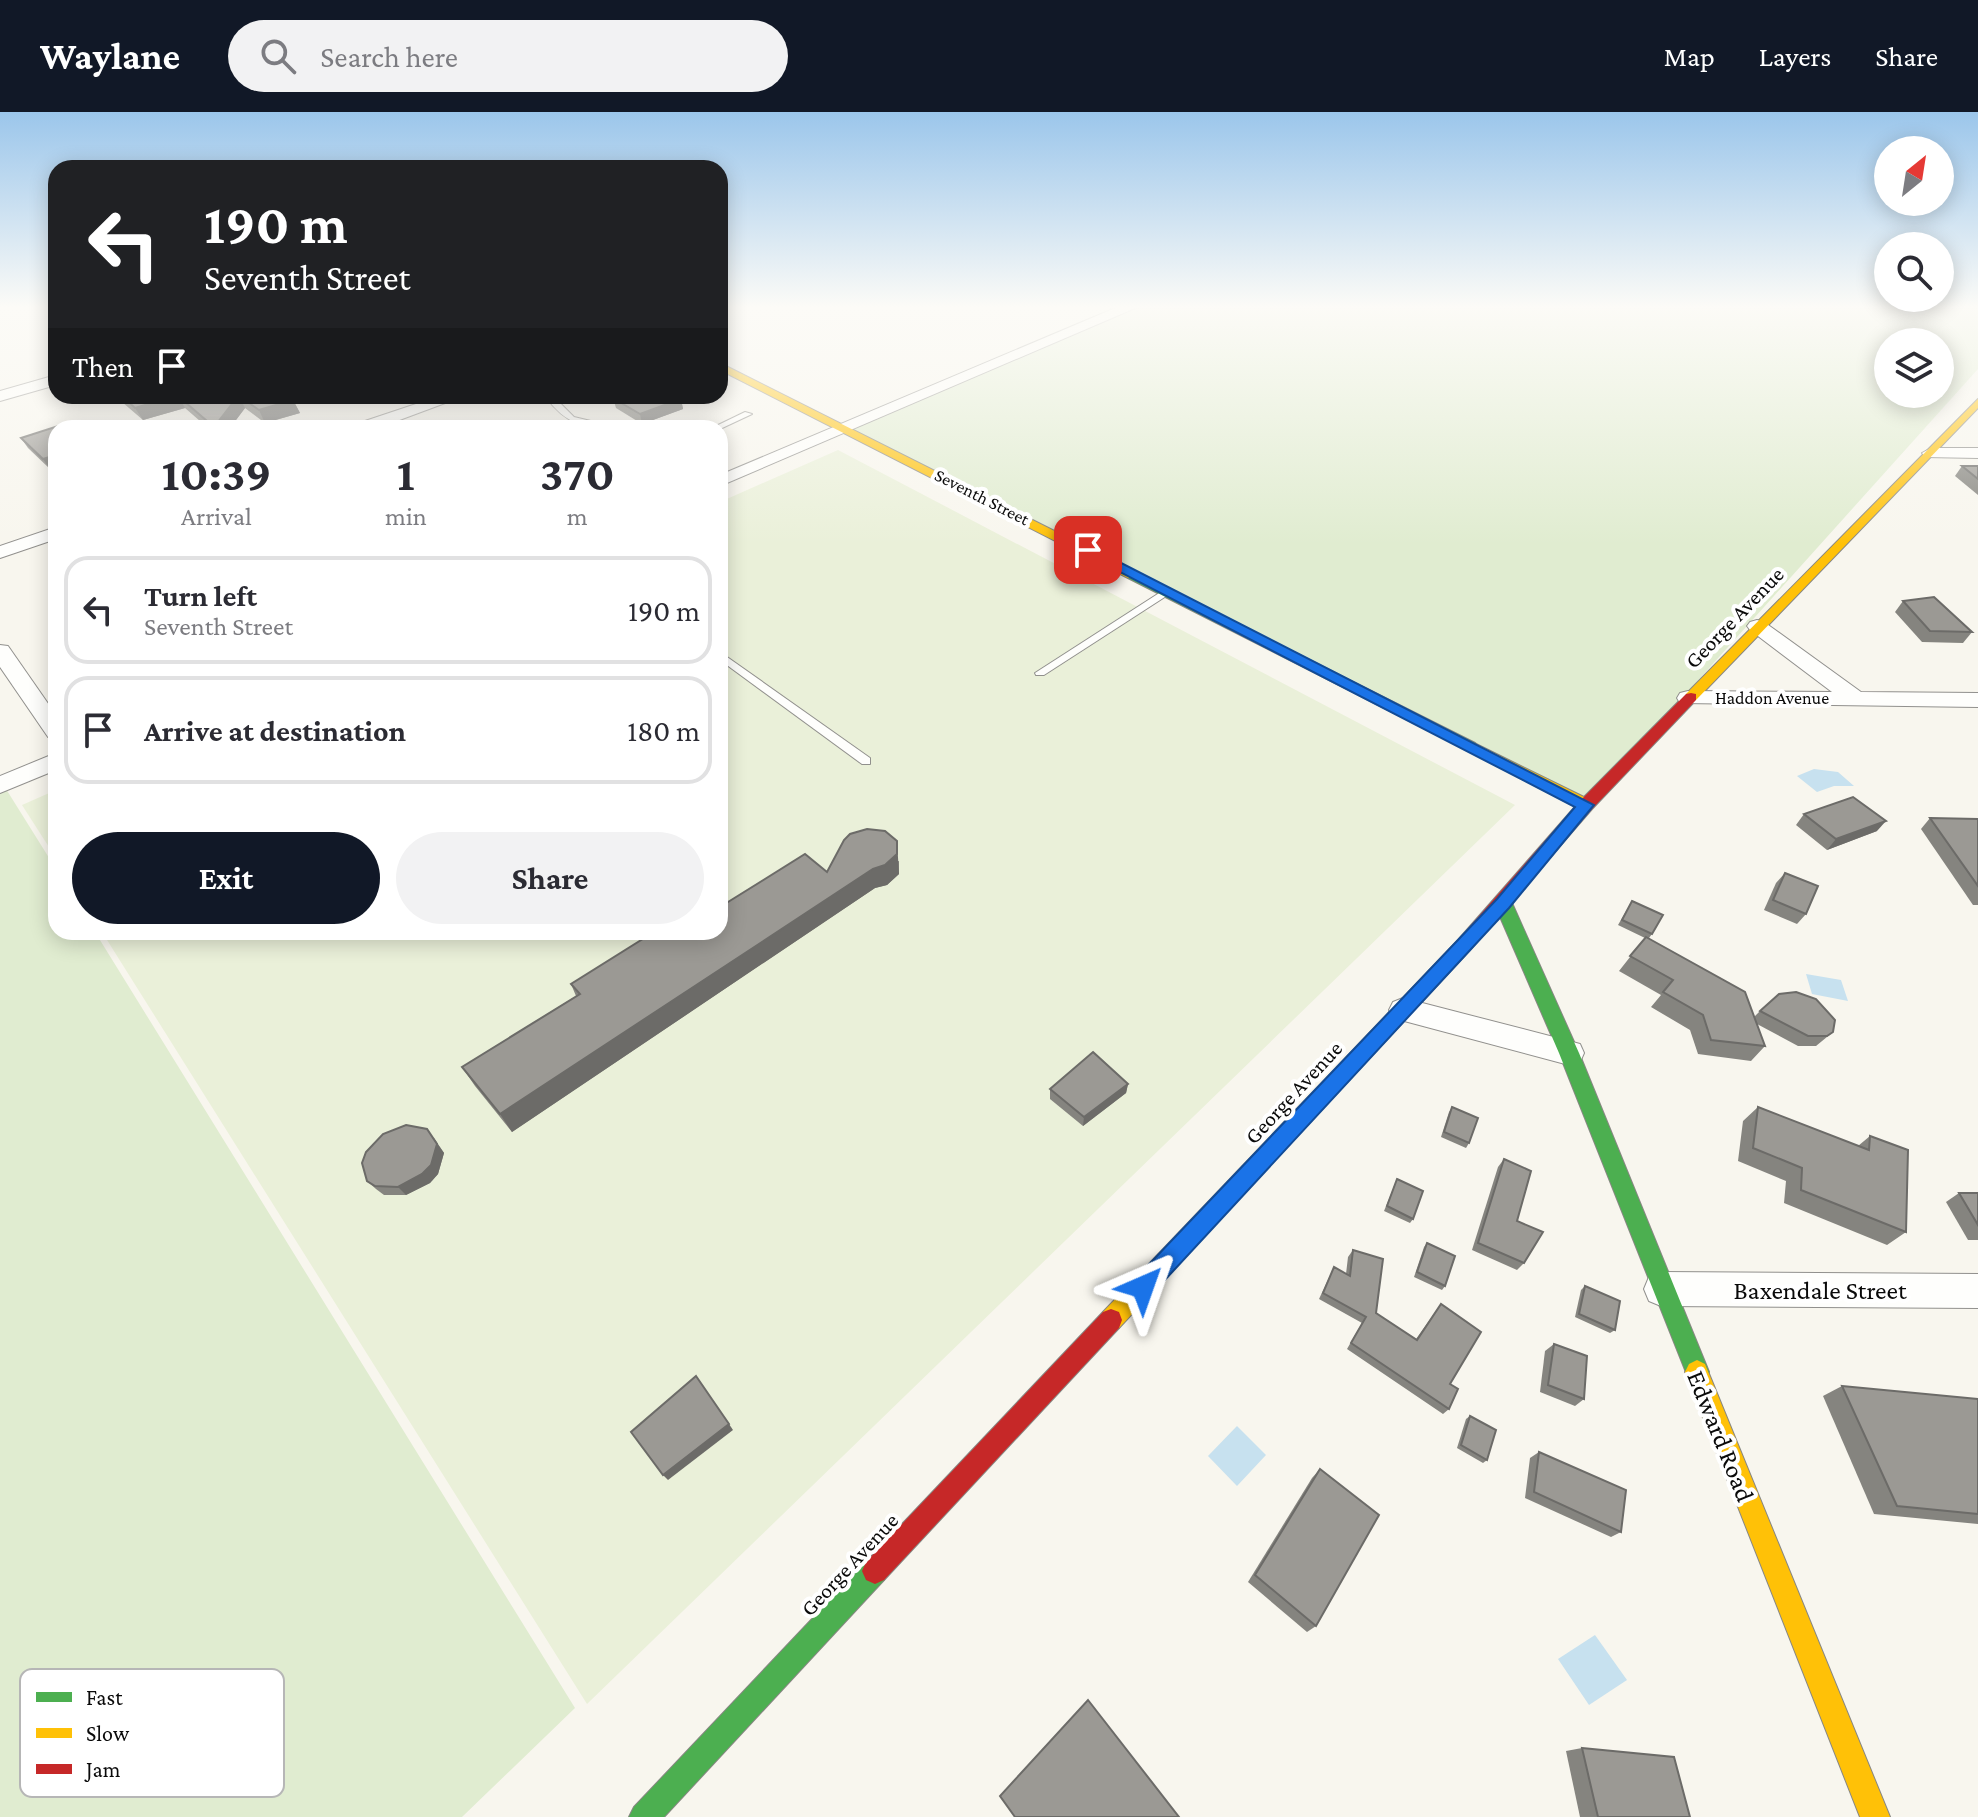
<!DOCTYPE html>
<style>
:root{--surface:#fff;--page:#f2f2f3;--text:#2b2b33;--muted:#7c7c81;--line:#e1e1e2;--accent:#111827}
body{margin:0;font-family:"Crimson Pro",serif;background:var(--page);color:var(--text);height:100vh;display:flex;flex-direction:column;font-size:30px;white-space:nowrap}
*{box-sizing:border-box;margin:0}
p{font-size:26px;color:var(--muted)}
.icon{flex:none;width:44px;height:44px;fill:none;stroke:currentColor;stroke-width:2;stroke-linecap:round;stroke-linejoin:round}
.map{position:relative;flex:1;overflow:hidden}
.drawer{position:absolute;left:48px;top:308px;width:680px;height:520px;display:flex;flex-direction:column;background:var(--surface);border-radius:24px;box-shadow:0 4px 20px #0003}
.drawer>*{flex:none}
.hud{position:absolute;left:48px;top:48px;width:680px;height:244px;border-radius:24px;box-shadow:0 4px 20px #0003;background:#202124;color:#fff;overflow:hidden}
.needle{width:52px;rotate:30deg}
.controls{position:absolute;left:1874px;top:24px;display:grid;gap:16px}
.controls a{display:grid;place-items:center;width:80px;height:80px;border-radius:50%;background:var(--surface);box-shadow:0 4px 20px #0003;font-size:40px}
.pin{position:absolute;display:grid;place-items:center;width:68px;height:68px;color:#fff;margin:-34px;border-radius:16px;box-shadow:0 4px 12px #0006}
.me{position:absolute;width:88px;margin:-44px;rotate:43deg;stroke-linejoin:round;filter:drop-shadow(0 0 6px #0008)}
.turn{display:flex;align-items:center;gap:28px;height:168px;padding:0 24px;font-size:36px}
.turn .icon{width:104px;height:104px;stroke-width:2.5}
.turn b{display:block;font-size:56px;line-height:68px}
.then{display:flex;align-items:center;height:76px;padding:0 24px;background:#0003;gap:16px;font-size:30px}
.eta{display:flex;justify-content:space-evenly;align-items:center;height:136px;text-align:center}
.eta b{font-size:48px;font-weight:700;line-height:56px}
.primary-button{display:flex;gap:16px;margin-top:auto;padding:16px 24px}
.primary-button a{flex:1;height:92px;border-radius:48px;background:var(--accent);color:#fff;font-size:32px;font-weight:700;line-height:92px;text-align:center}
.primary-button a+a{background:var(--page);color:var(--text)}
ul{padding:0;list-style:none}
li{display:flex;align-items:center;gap:24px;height:108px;margin:0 16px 12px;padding:0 8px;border:4px solid var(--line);border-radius:24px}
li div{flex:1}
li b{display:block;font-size:30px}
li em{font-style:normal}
header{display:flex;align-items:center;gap:48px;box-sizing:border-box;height:112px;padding:0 40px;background:var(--accent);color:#fff}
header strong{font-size:38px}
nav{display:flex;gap:44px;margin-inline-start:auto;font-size:28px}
.search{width:560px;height:72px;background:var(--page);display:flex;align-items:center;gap:20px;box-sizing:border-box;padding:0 28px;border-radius:44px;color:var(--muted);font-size:30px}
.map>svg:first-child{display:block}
.green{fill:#e0ecd0;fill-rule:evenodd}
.pitch{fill:#eaf0d9}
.water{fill:#c7e1ef}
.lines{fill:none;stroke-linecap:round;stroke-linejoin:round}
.lane-casing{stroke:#91908d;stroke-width:2}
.street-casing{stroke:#91908d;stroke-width:2}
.fast-casing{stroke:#888783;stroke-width:2}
.slow-casing{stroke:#888783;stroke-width:2}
.jam-casing{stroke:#888783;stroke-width:2}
.lane{fill:#fefefc;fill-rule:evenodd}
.street{fill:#fefefc;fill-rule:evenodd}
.fast{fill:#4caf50;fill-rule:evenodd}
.slow{fill:#ffc107;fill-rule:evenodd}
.jam{fill:#c62828;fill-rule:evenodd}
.wall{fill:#85847f}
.shaded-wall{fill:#6c6b68}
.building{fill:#9b9994;stroke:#6c6b68;stroke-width:2}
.route{fill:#1a73e8;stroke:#114b97;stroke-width:2}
.labels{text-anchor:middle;stroke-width:8;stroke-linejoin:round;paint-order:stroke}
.far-street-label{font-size:18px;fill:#0a0a0a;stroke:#fff}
.street-label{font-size:22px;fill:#0a0a0a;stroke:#fff}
.near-street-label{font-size:26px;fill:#0a0a0a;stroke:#fff}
.key{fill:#fff;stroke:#b6b6b6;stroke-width:2}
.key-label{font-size:22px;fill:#0a0a0a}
</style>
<header>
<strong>Waylane</strong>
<div class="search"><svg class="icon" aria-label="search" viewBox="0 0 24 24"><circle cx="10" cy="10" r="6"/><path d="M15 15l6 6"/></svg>Search here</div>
<nav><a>Map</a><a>Layers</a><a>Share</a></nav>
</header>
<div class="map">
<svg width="1978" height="1705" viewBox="0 0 1978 1705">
<rect width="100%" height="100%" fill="#f8f6ee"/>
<g class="green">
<path d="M1133 194H1978V257L1586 693 845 316ZM1888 230H1940V282H1888Z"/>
<path d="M6 677 56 757V820H95L575 1596 462 1705H0V679Z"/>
</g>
<g class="pitch">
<path d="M838 338 1515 693 587 1592 102 820H720V390Z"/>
<path d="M56 678V746L22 693Z"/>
</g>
<g class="water">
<path d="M1814 657 1838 660 1854 674H1834L1817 680 1797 664Z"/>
<path d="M1806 862 1841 868 1848 889 1812 882Z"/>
<path d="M1237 1314 1266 1343 1237 1374 1208 1344Z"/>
<path d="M1595 1523 1627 1568 1589 1593 1558 1547Z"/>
</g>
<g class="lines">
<g class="lane-casing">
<g id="lane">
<path d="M545 284H553L574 305 620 316C584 316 567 314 545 284Z"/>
<path d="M745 300 752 302 720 317 712 316Z"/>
<path d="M1167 476 1171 477V481L1044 563H1036L1035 561Z"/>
<path d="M720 540 870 646V652H862L720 548Z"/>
</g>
</g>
<g class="street-casing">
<g id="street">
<path d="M1120 194H1140L720 374V363Z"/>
<path d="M56 263V273L0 289V279Z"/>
<path d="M440 284H464L378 316H354L356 312Z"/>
<path d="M1931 336H1978V346L1925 345 1922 341Z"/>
<path d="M56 415V427L0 446V434Z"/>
<path d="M1757 508 1764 510 1861 580 1978 581V595L1680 591 1677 586 1680 581 1688 579 1832 580 1750 518 1747 514 1750 510Z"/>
<path d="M0 533 8 534 56 603V627L48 625 0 555Z"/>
<path d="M56 641V658L0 681V664Z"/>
<path d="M1403 886 1569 929 1580 932 1584 941 1580 950 1569 953 1393 906 1389 898 1393 890Z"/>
<path d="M1661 1160 1978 1162V1196L1661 1194 1649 1189 1644 1177 1649 1165Z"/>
</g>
</g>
<g class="fast-casing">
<g id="fast">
<path d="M1132 459 1475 631 1478 634 1470 639 1465 637 1128 466 1126 463Z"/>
<path d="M1503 785 1512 791 1579 941 1709 1260 1705 1268 1697 1272 1689 1268 1559 941 1494 791Z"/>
<path d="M875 1446 884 1450 888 1459 884 1468 664 1705H629L634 1695 866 1450Z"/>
</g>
</g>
<g class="slow-casing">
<g id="slow">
<path d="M720 251 1136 460 1138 463 1128 466 720 258Z"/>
<path d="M1978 287V296L1696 588H1686V582Z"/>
<path d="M1470 629 1592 689 1594 693 1586 698 1580 697 1465 637V631Z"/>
<path d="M1464 826 1473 833 1470 838 1119 1216 1111 1219 1103 1216 1100 1208 1103 1200 1458 828Z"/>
<path d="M1697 1248 1705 1252 1890 1705H1860L1685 1260 1689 1252Z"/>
</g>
</g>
<g class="jam-casing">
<g id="jam">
<path d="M1691 581 1696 582V588L1592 697 1470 838H1458L1455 833 1458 828 1580 689 1686 582Z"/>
<path d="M1111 1197 1119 1200 1122 1208 1119 1216 884 1468 875 1472 866 1468 862 1459 866 1450 1103 1200Z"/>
</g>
</g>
<use href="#lane" class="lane"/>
<use href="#street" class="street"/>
<use href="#fast" class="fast"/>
<use href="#slow" class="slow"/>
<use href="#jam" class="jam"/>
</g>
<g class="wall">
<path d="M115 284H288L293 288 300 301 265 311 245 296 230 316H208L185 296 143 308Z"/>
<path d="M613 286 681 287 683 297 642 312 616 296Z"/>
<path d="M61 313 50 357 28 336 21 326Z"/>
<path d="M1962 354H1978V383L1955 364Z"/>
<path d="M1903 489 1972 520 1963 531 1922 530 1895 500Z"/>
<path d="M1804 702 1877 719 1827 738 1796 713Z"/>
<path d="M1930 706 1978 707V793H1973L1921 717Z"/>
<path d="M899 749V762L887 773 875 776 512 1020 475 974 462 955 576 884 571 872 720 820 827 760Z"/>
<path d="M1785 761 1806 802 1797 812 1764 798 1776 771Z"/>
<path d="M1629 794 1652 822 1649 826 1754 905 1760 899 1833 920 1816 934H1798L1757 912 1765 934 1751 949 1698 942 1690 918 1651 895 1661 883 1619 859 1645 826 1618 813Z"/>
<path d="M1128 972 1126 981 1083 1014 1050 987V977Z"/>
<path d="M1452 995 1469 1031 1466 1036 1441 1025 1449 1000Z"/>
<path d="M1758 995 1858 1034 1870 1024 1906 1120 1887 1133 1784 1091 1786 1069 1738 1049 1743 1009Z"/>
<path d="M434 1026 444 1041 438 1062 430 1071 406 1083H384L376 1077 367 1069Z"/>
<path d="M1504 1047 1524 1151 1517 1158 1472 1138 1498 1055Z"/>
<path d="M1397 1067 1413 1107 1410 1111 1384 1099Z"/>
<path d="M1959 1081H1978V1128H1968L1946 1090Z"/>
<path d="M1427 1131 1445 1174 1442 1178 1414 1165 1424 1135Z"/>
<path d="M1353 1138 1376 1201 1416 1227 1441 1192 1450 1272 1449 1297 1443 1302 1347 1237 1362 1211 1319 1187 1334 1155 1346 1162 1348 1145Z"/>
<path d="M1585 1174 1615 1218 1610 1221 1575 1205 1581 1178Z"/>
<path d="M1554 1232 1584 1287 1575 1294 1540 1280 1545 1239Z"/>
<path d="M1842 1274 1978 1287V1412L1874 1402 1823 1284Z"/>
<path d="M1470 1304 1487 1348 1483 1351 1457 1336 1466 1307Z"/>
<path d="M1539 1340 1621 1420 1611 1425 1525 1386 1530 1346Z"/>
<path d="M1320 1357 1316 1514 1307 1520 1248 1470 1312 1366Z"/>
<path d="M1582 1636 1690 1705H1580L1566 1639Z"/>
</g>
<g class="shaded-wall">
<path d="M175 284H178L185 296 143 308 135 296Z"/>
<path d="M239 284 245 296 230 316H215L214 315Z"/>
<path d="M681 287 683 297 642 312 640 302Z"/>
<path d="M293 288 300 301 265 311 259 298Z"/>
<path d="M56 343V355L50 357 43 347Z"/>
<path d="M1886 709 1877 719 1827 738 1836 727Z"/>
<path d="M897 729 899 762 887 773 875 776 512 1020 500 1002 873 757Z"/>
<path d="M1128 972 1126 981 1083 1014 1084 1005Z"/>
<path d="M427 1017 444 1041 438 1062 430 1071 406 1083 398 1075Z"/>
<path d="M729 1312 733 1318 668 1368 663 1363Z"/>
</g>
<g class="building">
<path d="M122 284H175L135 296Z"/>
<path d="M178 284H238L214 315Z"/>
<path d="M239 284H288L293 288 259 298Z"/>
<path d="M620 284H675L681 287 640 302 613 286Z"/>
<path d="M61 313 65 316H56V343L43 347 21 326Z"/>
<path d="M1962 354H1978V367Z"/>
<path d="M1934 485 1972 520 1930 519 1903 489Z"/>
<path d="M1853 685 1886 709 1836 727 1804 702Z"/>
<path d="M1930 706 1978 707V774Z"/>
<path d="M867 717 885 719 897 729V742L885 753 873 757 500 1002 462 955 580 882 571 872 654 820H720V795L805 742 827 760 844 728 850 722Z"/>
<path d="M1785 761 1818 774 1806 802 1773 788Z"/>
<path d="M1632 789 1663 803 1652 822 1622 808Z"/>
<path d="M1646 825 1745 880 1765 934 1711 928 1703 903 1663 880 1673 868 1630 844Z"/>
<path d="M1796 880 1816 887 1835 908 1833 920 1827 924H1808L1760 899 1779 882Z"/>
<path d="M1093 940 1128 972 1084 1005 1050 977Z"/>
<path d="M1452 995 1478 1006 1469 1031 1444 1020Z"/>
<path d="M1758 995 1869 1038 1870 1024 1908 1038 1906 1120 1801 1078 1802 1056 1753 1036Z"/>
<path d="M406 1013 427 1017 437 1032 431 1053 422 1062 398 1075 375 1074 367 1069 362 1051 366 1040 383 1022Z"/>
<path d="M1504 1047 1531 1059 1517 1109 1543 1120 1524 1151 1478 1131Z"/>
<path d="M1397 1067 1423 1079 1413 1107 1387 1094Z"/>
<path d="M1959 1081H1978V1113Z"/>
<path d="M1427 1131 1455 1144 1445 1174 1417 1160Z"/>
<path d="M1353 1138 1383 1147 1376 1201 1417 1228 1441 1192 1481 1220 1450 1272 1458 1277 1449 1297 1351 1231 1366 1205 1323 1181 1334 1155 1350 1164Z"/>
<path d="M1585 1174 1620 1189 1615 1218 1579 1202Z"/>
<path d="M1554 1232 1587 1244 1584 1287 1548 1273Z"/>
<path d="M696 1264 729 1312 663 1363 631 1320Z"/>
<path d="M1842 1274 1978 1287V1402L1897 1394Z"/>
<path d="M1470 1304 1496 1318 1487 1348 1461 1333Z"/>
<path d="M1539 1340 1626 1378 1621 1420 1534 1380Z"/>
<path d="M1320 1357 1379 1403 1316 1514 1255 1463Z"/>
<path d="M1088 1588 1179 1705H1015L1000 1684Z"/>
<path d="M1582 1636 1674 1645 1690 1705H1598Z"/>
</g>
<linearGradient id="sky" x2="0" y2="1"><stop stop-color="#9bc6eb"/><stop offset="0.45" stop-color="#fcfbf7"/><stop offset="1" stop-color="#fcfbf7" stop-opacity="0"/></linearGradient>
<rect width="1978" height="433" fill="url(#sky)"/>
<path class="route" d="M1083 436H1092L1594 693 1509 796 1151 1183 1143 1186 1135 1183 1131 1175 1135 1167 1497 787 1575 695 1083 441Z"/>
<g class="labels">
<g class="far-street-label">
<text transform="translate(982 385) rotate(27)" y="6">Seventh Street</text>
<text x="1772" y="592">Haddon Avenue</text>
</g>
<g class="street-label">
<text transform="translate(1734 505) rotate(-46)" y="8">George Avenue</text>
<text transform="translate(1293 980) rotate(-47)" y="8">George Avenue</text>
<text transform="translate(849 1452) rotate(-47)" y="8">George Avenue</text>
</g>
<g class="near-street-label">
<text x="1820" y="1187">Baxendale Street</text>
<text transform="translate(1721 1324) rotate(68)" y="9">Edward Road</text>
</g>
</g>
<rect x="20" y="1557" width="264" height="128" rx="12" class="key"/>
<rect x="36" y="1580" width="36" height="10" fill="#4caf50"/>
<rect x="36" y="1616" width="36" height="10" fill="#ffc107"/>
<rect x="36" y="1652" width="36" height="10" fill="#c62828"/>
<g class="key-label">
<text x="86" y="1593">Fast</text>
<text x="86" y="1629">Slow</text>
<text x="86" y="1665">Jam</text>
</g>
</svg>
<div class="controls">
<a><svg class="needle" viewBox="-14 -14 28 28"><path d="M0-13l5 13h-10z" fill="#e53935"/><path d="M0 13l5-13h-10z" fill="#7c7c81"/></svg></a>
<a><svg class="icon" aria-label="search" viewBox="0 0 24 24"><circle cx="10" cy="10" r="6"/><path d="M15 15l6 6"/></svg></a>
<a><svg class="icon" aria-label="layers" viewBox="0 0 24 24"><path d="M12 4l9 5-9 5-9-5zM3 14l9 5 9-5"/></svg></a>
</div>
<div class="pin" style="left:1088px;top:438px;background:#d93025"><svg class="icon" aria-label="arrive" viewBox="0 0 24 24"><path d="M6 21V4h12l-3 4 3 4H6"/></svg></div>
<svg class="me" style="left:1143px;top:1175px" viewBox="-20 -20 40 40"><path d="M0-17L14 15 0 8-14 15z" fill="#1a73e8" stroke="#fff" stroke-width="4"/></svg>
<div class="hud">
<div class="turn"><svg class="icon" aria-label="left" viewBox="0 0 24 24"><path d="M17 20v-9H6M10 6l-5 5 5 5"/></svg><div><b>190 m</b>Seventh Street</div></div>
<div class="then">Then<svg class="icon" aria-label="arrive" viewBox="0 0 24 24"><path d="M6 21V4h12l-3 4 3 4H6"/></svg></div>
</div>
<section class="drawer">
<div class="eta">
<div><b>10:39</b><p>Arrival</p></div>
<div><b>1</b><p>min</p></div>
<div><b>370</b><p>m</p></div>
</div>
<ul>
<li><svg class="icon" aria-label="left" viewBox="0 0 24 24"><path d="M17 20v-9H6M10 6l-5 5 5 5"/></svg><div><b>Turn left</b><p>Seventh Street</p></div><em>190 m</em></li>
<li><svg class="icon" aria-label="arrive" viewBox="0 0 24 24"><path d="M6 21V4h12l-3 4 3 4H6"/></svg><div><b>Arrive at destination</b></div><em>180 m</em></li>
</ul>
<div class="primary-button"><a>Exit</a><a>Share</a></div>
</section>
</div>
